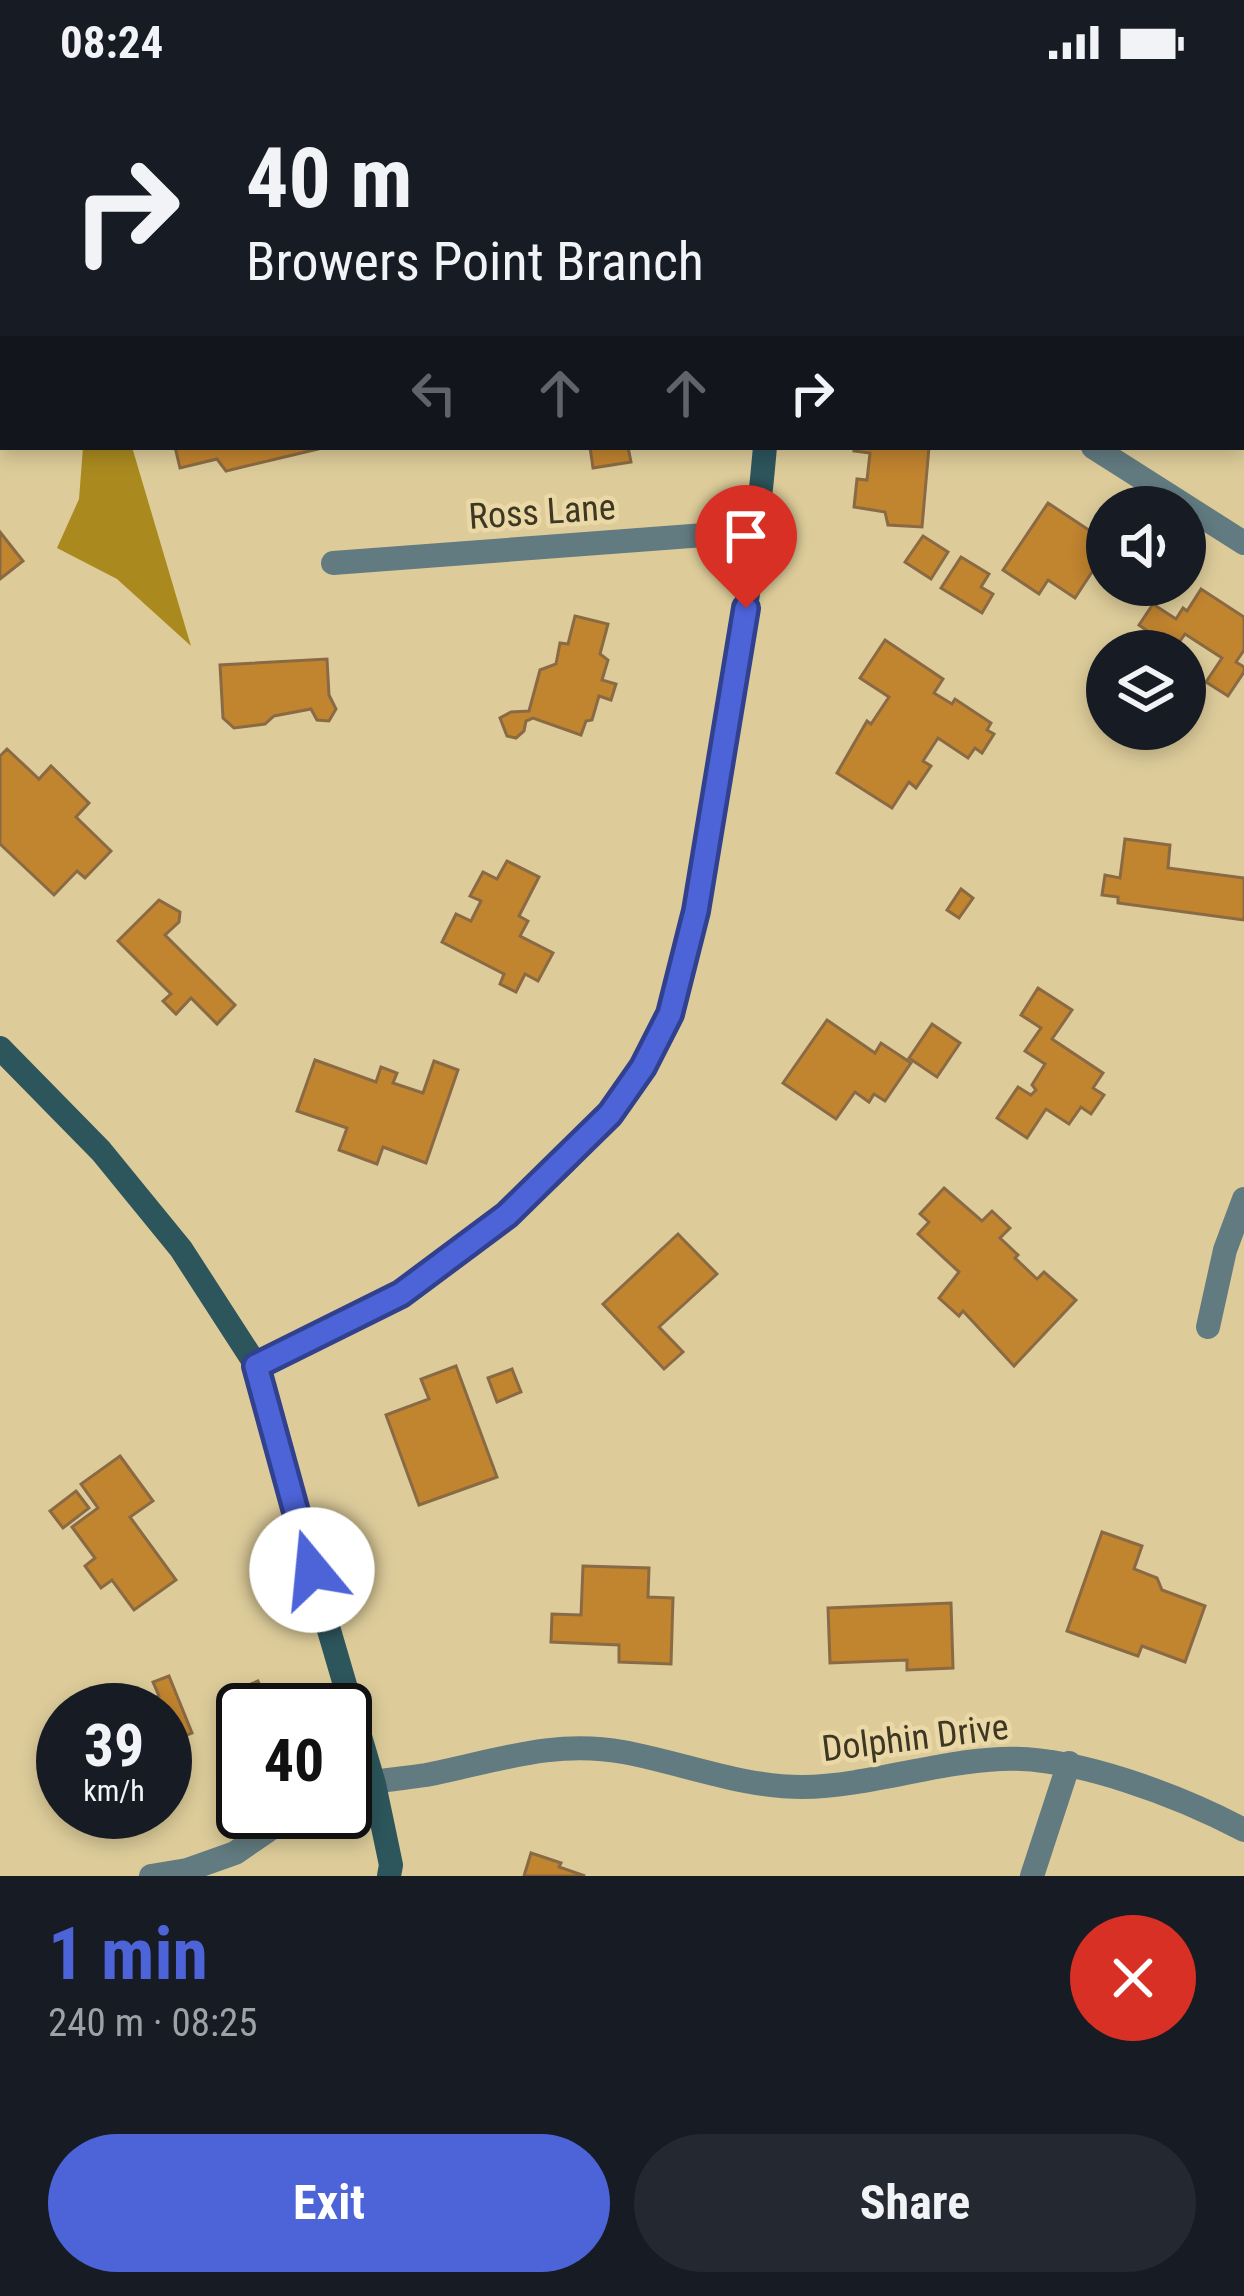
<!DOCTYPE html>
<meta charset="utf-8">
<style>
:root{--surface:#171b24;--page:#242831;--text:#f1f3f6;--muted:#9ea1a6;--accent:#4d64d9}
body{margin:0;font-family:"Roboto Condensed",sans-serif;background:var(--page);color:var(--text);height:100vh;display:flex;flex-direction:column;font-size:45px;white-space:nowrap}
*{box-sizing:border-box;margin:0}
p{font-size:39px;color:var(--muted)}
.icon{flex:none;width:66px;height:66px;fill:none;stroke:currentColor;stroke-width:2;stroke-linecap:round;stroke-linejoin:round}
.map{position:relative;height:1792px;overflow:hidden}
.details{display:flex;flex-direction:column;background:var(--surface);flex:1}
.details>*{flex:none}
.banner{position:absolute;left:0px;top:0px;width:1245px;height:366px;box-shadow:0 6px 18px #0003;background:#171b24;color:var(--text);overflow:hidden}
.tools{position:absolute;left:1086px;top:402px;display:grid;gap:24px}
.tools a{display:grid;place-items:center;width:120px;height:120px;border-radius:50%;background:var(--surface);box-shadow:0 6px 18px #0003;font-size:60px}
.speed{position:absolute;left:36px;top:1599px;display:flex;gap:24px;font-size:60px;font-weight:700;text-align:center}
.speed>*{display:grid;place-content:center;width:156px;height:156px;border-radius:50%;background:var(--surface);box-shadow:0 6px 18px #0003;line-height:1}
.speed small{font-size:30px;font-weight:400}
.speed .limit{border:6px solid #111;border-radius:18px;background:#fff;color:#111}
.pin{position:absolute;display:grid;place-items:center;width:102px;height:102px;color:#fff;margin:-123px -51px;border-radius:50% 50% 50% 0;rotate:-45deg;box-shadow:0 0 12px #0007}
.pin .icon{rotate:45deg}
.me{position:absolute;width:132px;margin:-66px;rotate:343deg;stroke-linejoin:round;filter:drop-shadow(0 0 9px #0008)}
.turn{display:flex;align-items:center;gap:42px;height:252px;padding:0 48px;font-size:54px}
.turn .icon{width:156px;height:156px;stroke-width:2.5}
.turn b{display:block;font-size:84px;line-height:102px}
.lanes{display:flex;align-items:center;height:114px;padding:0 48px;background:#0003;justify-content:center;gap:60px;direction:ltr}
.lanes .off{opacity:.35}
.round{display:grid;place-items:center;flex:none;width:126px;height:126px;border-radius:63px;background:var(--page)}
.summary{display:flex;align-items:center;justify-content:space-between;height:204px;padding:0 48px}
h1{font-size:72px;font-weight:700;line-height:90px;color:var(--accent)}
.action{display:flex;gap:24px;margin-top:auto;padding:24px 48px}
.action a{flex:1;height:138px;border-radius:72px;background:var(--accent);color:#fff;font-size:48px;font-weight:700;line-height:138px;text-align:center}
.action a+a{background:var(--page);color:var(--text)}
.status{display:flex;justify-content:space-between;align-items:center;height:84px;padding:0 60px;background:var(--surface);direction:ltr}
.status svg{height:33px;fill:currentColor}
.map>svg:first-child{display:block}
.forest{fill:#aa8a1f}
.building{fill:#c1842f;stroke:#8a6a44;stroke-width:3}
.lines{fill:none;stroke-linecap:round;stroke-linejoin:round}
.street{stroke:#627b80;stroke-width:24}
.secondary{stroke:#2d555c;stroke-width:24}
.route-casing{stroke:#32418d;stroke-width:30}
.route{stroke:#4d64d9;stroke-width:21}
.labels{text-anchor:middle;stroke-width:9;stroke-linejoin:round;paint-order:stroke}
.street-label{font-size:36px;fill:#3e3723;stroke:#ead9a7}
</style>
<div class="status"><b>08:24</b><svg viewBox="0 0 49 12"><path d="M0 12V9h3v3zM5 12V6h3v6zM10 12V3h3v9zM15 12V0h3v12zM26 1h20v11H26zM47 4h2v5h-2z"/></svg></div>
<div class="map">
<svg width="1244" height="1792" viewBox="0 0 1244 1792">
<rect width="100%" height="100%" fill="#ddcc9a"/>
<path class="forest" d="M83 363H132L191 562 117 495 57 464 79 415Z"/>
<g class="building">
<path d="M175 363H318V365L226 387 217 375 180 384Z"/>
<path d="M590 363H628L631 378 593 384Z"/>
<path d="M855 363H929L922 443 888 441 885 428 854 423 857 395 867 396 870 369 854 367Z"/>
<path d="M1048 419 1107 458V465L1075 514 1048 496 1039 510 1003 486Z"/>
<path d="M0 448 23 477 0 495Z"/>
<path d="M923 452 948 468 931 495 905 478Z"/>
<path d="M961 473 989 490 981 503 993 510 982 529 941 504Z"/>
<path d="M1201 505 1244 533V566L1236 578 1244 583V588L1228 612 1206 598 1222 574 1185 550 1173 567H1161L1154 562 1159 555 1139 541 1153 520 1176 535 1183 524 1187 527Z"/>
<path d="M575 532 608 540 600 570 608 576 602 596 616 600 611 616 599 612 592 636 586 637 581 651 533 634 526 637 524 647 516 654 507 652 500 634 511 628 529 627 540 586 556 580 560 559 568 560Z"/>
<path d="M885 556 943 595 934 609 952 620 955 615 991 639 987 646 994 650 982 669 975 664 968 674 938 654 923 677 931 682 916 704 909 698 892 724 837 689 867 637 871 640 889 613 860 594Z"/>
<path d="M327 575 329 611 336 625 329 637 317 636 311 625 274 632 265 640 234 644 223 634 220 581Z"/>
<path d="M7 665 39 695 51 682 89 719 76 733 111 767 85 794 77 787 54 811 0 760V672Z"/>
<path d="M1125 755 1170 761 1168 784 1244 794V836L1118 819V813L1102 811 1105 791 1120 794Z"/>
<path d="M507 777 539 793 519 832 528 837 520 852 553 869 538 897 525 890 516 908 500 900 504 890 442 858 456 830 471 837 481 817 470 812 483 788 497 795Z"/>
<path d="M961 805 973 814 959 834 947 826Z"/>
<path d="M159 816 180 828 179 838 165 851 235 921 217 940 191 914 176 930 163 917 171 910 118 857Z"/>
<path d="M1038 904 1072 926 1052 955 1103 989 1093 1004 1104 1011 1091 1030 1081 1023 1069 1040 1046 1025 1027 1054 997 1034 1018 1003 1031 1011 1036 1006 1032 1001 1045 980 1025 967 1041 944 1021 931Z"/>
<path d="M827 936 875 969 881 959 911 979 885 1017 874 1010 869 1018 855 1008 836 1035 783 999Z"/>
<path d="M932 940 960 959 937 993 909 974Z"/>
<path d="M315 976 376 998 381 983 397 989 393 999 423 1009 434 977 458 986 426 1079 383 1063 377 1080 339 1066 347 1044 297 1027Z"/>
<path d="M944 1104 982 1137 992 1127 1010 1144 1000 1154 1018 1171 1015 1174 1037 1195 1044 1188 1076 1216 1014 1282 963 1227 959 1232 939 1214 959 1188 918 1150 929 1138 920 1130Z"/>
<path d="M678 1150 717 1190 659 1243 683 1268 664 1285 603 1220Z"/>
<path d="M456 1282 497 1393 419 1421 386 1331 429 1315 421 1295Z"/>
<path d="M512 1285 521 1308 497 1318 488 1294Z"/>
<path d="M120 1372 153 1417 130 1433 176 1496 134 1526 112 1496 101 1504 85 1482 95 1474 72 1443 98 1424 81 1400Z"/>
<path d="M76 1407 89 1424 63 1444 50 1427Z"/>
<path d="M1102 1448 1142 1462 1134 1485 1157 1494 1162 1506 1205 1522 1185 1578 1142 1562 1138 1572 1067 1547Z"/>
<path d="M583 1482 649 1484 648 1513 673 1514 671 1580 619 1578V1561L551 1558 552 1530 581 1531Z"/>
<path d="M951 1519 953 1584 907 1586V1576L830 1579 828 1524Z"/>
<path d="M169 1592 192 1649 165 1660V1626H123L159 1612 153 1598Z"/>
<path d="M258 1597 266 1615 237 1627 230 1609Z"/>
<path d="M531 1769 561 1779 559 1783 585 1792H524Z"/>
</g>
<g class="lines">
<g class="street">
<path d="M1093 363 1244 459"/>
<path d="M333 479 758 447"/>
<path d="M1208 1243 1225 1166 1244 1115"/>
<path d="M345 1706C369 1696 400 1695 426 1691 493 1678 553 1655 623 1668 683 1679 741 1703 802 1703 869 1702 934 1678 1001 1675 1073 1671 1180 1712 1244 1746"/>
<path d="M151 1792 187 1786 235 1769 295 1728"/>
<path d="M1032 1792 1069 1679"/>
</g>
<g class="secondary">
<path d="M605 0 607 3"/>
<path d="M0 964 101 1067 181 1165 256 1281 288 1406 374 1700 391 1781 389 1792"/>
<path d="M256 1281C304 1258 358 1238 403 1209 485 1156 589 1068 641 986 692 904 701 799 717 706 736 592 755 478 765 363"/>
</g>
</g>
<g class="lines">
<g class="route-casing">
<path id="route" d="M312 1486 256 1282 401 1210 507 1131 610 1030 643 983 670 930 696 827 746 524"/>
</g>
<use href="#route" class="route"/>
</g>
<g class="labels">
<g class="street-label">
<text transform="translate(542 427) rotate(-4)" y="13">Ross Lane</text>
<text transform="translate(915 1653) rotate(-7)" y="13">Dolphin Drive</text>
</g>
</g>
</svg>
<div class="tools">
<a><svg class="icon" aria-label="sound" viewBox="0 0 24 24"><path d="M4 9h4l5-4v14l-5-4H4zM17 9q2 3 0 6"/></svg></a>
<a><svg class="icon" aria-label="layers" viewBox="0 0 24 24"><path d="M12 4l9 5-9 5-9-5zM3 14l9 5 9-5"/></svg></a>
</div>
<div class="speed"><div>39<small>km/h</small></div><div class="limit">40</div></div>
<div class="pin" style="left:746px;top:524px;background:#d93025"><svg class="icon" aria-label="arrive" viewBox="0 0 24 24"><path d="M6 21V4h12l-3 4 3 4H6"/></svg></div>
<svg class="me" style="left:312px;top:1486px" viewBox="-20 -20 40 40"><circle r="19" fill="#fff"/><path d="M0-13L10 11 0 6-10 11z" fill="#4d64d9"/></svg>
<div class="banner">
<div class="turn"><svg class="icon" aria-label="right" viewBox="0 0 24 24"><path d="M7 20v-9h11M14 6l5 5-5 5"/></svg><div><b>40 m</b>Browers Point Branch</div></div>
<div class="lanes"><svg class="icon off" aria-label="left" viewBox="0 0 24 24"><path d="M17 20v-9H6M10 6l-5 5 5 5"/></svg><svg class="icon off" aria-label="ahead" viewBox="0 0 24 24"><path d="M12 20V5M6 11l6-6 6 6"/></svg><svg class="icon off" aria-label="ahead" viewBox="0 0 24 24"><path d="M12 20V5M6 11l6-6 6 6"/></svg><svg class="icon" aria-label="right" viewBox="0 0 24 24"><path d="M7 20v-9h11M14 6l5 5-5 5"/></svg></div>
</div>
</div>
<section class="details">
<div class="summary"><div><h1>1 min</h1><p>240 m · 08:25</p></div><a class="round" style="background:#d93025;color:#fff"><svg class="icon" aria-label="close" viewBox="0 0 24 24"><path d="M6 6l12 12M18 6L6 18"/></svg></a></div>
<div class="action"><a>Exit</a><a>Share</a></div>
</section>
